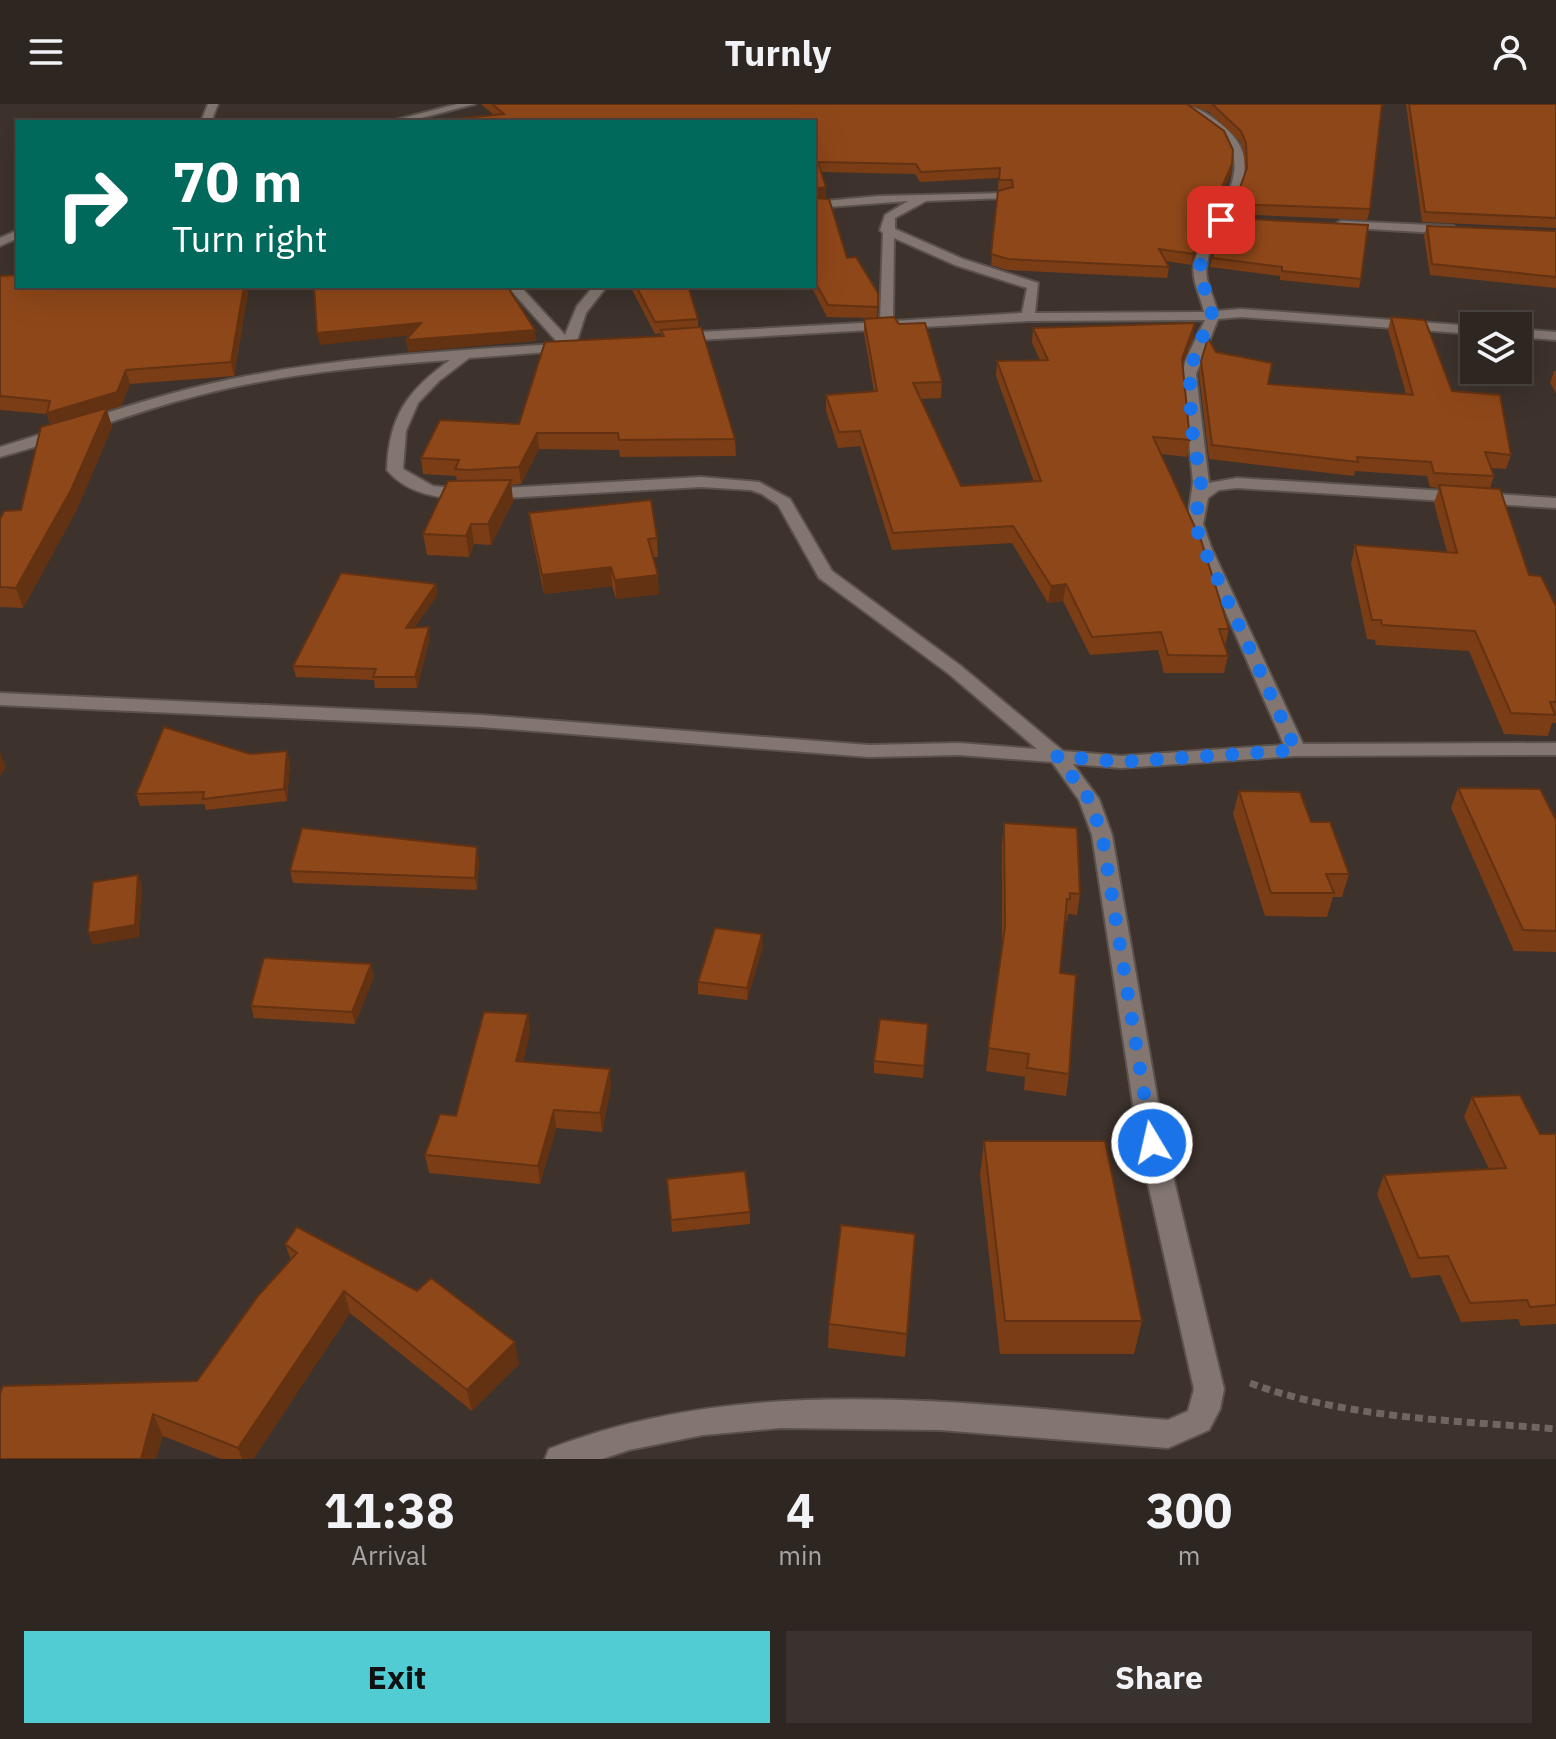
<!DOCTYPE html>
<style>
:root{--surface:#2e2621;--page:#3a322e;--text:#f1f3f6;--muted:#a7a5a5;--line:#49433f;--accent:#51ccd2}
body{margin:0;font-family:"IBM Plex Sans",sans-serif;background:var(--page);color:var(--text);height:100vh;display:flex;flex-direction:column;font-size:30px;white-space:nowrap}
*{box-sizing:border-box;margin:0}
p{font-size:26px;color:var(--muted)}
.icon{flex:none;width:44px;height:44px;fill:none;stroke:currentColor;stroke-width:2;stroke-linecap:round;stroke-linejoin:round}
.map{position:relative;height:1355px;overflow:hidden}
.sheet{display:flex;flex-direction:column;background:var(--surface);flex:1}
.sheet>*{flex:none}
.banner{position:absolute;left:16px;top:16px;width:800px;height:168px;border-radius:0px;box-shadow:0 8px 32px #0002,0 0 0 2px var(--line);background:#00695c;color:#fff;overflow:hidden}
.buttons{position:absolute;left:1460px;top:208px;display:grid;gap:16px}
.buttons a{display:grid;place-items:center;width:72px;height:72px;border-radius:0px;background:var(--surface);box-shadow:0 8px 32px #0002,0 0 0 2px var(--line);font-size:40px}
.pin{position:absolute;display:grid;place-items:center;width:68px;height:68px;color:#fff;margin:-34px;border-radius:16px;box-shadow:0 4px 12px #0006}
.me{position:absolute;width:88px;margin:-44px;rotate:351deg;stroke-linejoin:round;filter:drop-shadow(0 0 6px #0008)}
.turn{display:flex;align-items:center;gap:28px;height:168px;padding:0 24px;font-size:36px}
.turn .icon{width:104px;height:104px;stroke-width:2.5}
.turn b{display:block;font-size:56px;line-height:68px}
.eta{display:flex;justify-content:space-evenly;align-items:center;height:136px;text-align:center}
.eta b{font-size:48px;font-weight:800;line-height:56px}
.button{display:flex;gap:16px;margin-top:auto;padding:16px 24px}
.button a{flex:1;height:92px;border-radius:0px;background:var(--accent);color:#111;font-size:32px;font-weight:800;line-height:92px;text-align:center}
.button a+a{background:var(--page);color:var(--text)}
header{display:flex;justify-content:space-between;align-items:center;height:104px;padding:0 24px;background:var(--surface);font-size:36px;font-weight:800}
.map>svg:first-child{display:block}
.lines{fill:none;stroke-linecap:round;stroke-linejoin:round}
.street-casing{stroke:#5a514c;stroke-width:4}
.path{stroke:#6f6660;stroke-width:7;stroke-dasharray:8 5;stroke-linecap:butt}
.street{fill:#837670;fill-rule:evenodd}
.wall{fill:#7a3d16}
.shaded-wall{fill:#633212}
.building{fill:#8e4719;stroke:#633212;stroke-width:2}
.route{stroke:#1a73e8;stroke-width:14;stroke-dasharray:0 25.2}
</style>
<header><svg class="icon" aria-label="menu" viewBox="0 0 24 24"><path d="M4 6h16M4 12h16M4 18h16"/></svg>Turnly<svg class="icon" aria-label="person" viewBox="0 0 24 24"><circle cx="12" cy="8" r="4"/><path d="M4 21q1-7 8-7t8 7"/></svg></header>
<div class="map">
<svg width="1556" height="1355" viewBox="0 0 1556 1355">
<rect width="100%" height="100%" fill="#3d322c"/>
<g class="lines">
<g class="street-casing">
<g id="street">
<path d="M208 0H218L211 18H201Z"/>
<path d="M457 0H475L406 18H388Z"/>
<path d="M1177 0C1194 0 1208 10 1221 20 1278 66 1216 109 1207 159 1203 176 1214 191 1217 207L1241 205 1474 222V230L1241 213 1218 215 1196 270 1209 379 1237 374 1556 394V404L1237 384 1219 386 1208 394 1203 420 1211 443 1303 640 1556 639V651L1296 652 1121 664 1073 660 1099 695 1112 731 1165 1039 1224 1285 1220 1305 1209 1326 1168 1344 940 1326 780 1324 703 1331 629 1346 602 1355H545L549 1345C746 1268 963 1299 1168 1316L1188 1307 1194 1285 1139 1039 1092 731 1079 696 1052 658 959 651 869 653 481 623 0 601V589L481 611 869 641 959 639 1037 645 949 570 819 474 778 401 762 390 751 386 701 383 470 396C440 394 408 391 387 366 389 312 407 287 450 256 366 262 281 270 200 291 132 308 68 335 0 353V343C75 320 150 292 227 276 336 253 448 247 559 240L507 182H520L565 231 577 202 594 182H607L586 209 574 246 469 254 439 277 418 299 406 327 403 365 433 382 470 386 701 373 759 378 790 395 832 467 961 562 1063 647 1121 652 1284 641 1187 420 1193 378 1182 270 1186 255 1205 216 1028 217 680 237 673 233 680 229 880 218 883 129 880 126 885 111 908 97 814 104V98L879 92 1009 89V93L1005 94 926 97 895 114V125L963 155 1038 179 1035 209 1204 208C1201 192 1191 177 1194 160 1201 123 1254 76 1227 38 1214 20 1193 13 1177 0ZM894 134 955 161 1027 184 1022 209 893 217Z"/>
<path d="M1341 117 1453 122 1459 126 1453 130 1337 123V119Z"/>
<path d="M18 126V134L0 142V134Z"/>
<path d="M1518 225 1556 228V236L1518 233Z"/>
</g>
</g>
<path class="path" d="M1250 1279C1348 1315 1453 1316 1556 1325"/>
<use href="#street" class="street"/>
</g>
<g class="wall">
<path d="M481 0H1382L1370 105 1367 116 1232 110 1234 100 1245 69 1244 49 1240 37 1209 8 1187 0 1232 60 1231 70 1191 161 1166 157 1169 163 1167 174 1007 166 991 161 999 74 920 78 915 70 821 68 826 83V94H822L847 154 878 189 877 214 899 220 942 278 941 294 920 295 961 382 1034 378 996 272 997 257 1040 256 1032 239 1033 224 1195 219 1193 234 1182 262 1190 336 1187 353 1161 350 1229 525 1225 542 1228 552 1224 569H1164L1158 546 1090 551 1063 497 1048 499 1012 439 892 446 860 342 838 344 826 306V291L874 288 864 229V215L872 214 827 213 811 182H814V18L494 11Z"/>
<path d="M1406 0H1556V124L1422 118Z"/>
<path d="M1226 114 1361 175 1359 184 1280 176V172L1210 163 1212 154Z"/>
<path d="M1427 122 1556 127V184L1430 171 1424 132Z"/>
<path d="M0 172 249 182 234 272 130 280 121 302 107 306 112 323 77 405 23 504 0 503V415L21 406 50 321 47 310 0 306Z"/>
<path d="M630 182H688L698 215V223L735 335 736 352 620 353 619 346 539 345 521 380 511 381 513 397 491 441 474 440 469 453 427 451 423 430 457 377 456 372 423 370 421 354 519 320 661 232V229L655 230Z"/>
<path d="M1391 213 1452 287 1511 351 1506 365 1491 364 1494 372 1490 384 1529 471 1556 502V619H1552L1548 632 1504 630 1469 547 1376 541 1375 536 1367 535 1351 460 1355 441 1447 448 1434 399 1439 384 1430 383 1427 372 1355 367 1354 372 1209 355 1199 270 1201 257 1216 248 1268 280 1406 290 1388 226Z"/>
<path d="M1554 267H1556V289L1550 279Z"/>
<path d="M529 409 657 434 658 453H653L659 490 616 495 612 482 544 490 531 428Z"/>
<path d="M436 480 437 491 415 523 430 534 417 584H375L374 576 296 573 293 562Z"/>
<path d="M250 650 290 658 287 697 206 706 204 700 140 702 136 690Z"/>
<path d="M1458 684 1556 716V848L1514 847 1451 704Z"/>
<path d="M1239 687 1311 718 1349 770 1342 793H1333L1327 813 1265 812 1233 710Z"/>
<path d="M1004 719 1080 790 1077 811 1068 810 1067 817H1065L1060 869 1069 970 1066 992 1024 986 1025 973 986 967 1002 843V740Z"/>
<path d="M479 755 477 786 293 779 290 767Z"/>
<path d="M763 842 747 896 698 890V878Z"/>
<path d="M374 872 355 920 254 914 251 902Z"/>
<path d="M528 910 530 928 523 958 611 983 602 1028 556 1024 540 1080 429 1069 425 1051 456 1012Z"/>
<path d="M928 920 923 974 874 969V957Z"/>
<path d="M1472 993 1540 1030H1556V1220L1521 1222 1518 1215 1461 1218 1440 1171 1411 1174 1377 1090 1384 1071 1489 1065 1464 1013Z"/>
<path d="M984 1037 1142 1217 1134 1250H1000L980 1071Z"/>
<path d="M667 1075 750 1108V1120L672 1128Z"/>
<path d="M915 1130 905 1253 828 1244 829 1220Z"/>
<path d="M285 1140 519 1260 472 1307 350 1209 253 1355H221L163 1332 0 1355 197 1277 291 1156Z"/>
</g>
<g class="shaded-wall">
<path d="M1232 60 1231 70 1191 161 1193 150Z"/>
<path d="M826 83V94L814 96V85Z"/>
<path d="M244 182H249L234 272 231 258Z"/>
<path d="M421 219 423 230 320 241 317 229Z"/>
<path d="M1195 219 1193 234 1179 270 1182 255Z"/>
<path d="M535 226 536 237 408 248 406 236Z"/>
<path d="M126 266 130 280 121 302 107 306 112 323 77 405 23 504 16 484 51 324 47 309Z"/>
<path d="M537 329 539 345 521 380 519 363Z"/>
<path d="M511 376 513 397 491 441 488 420Z"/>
<path d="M471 420 474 440 469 453 466 432Z"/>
<path d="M611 463 612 482 544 490 542 471Z"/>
<path d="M658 471 659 490 616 495 615 476Z"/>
<path d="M436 480 437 491 407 534 406 524Z"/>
<path d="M1066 480 1063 497 1048 499 1051 482Z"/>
<path d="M429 523 430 534 417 584 415 573Z"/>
<path d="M287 647 290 658 287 697 284 685Z"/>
<path d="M0 648 6 663 0 672Z"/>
<path d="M477 743 479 755 477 786 475 774Z"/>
<path d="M138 771 142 782 139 833 93 841 88 829Z"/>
<path d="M762 830 763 842 747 896V884Z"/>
<path d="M371 860 374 872 355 920 352 908Z"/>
<path d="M528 910 530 928 519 976 516 957Z"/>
<path d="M610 965 611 983 602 1028 600 1009Z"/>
<path d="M554 1006 556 1024 540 1080 538 1062Z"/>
<path d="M344 1187 350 1209 253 1355H242L238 1344Z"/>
<path d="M515 1238 519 1260 472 1307 467 1286Z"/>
<path d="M153 1310 163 1332 156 1355H141Z"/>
</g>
<g class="building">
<path d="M492 0H1187L1224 27 1233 46 1232 60 1193 150 1159 145 1169 163 1008 155 991 150 998 87 1013 83 1012 76H999L1000 64 921 68 916 60 818 58 826 83 814 85V18H425L504 10Z"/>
<path d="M1212 0H1382L1370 105 1234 100 1247 64 1246 39 1241 27Z"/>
<path d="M1409 0H1556V114L1425 108Z"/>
<path d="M814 94 829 95 847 154 856 153 878 189V203L828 201 814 176Z"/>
<path d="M1226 114 1368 121 1361 175 1282 167V163L1212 154Z"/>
<path d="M1427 122 1556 127V173L1432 160Z"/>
<path d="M18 171V182H244L231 258 126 266 117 288 47 309 50 297 0 292V172Z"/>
<path d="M314 182H507L535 226 406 236 421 219 317 229Z"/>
<path d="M636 182H688L698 215 655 218Z"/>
<path d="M894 213 899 220 925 219 942 278 913 279 961 382 1041 377 997 257 1048 256 1033 224 1195 219 1182 255 1190 336 1153 333 1201 436 1229 525H1219L1228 552 1168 551 1161 528 1092 533 1066 480 1051 482 1013 422 893 429 860 327 839 328 826 291 877 287 864 215Z"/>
<path d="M1391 213 1425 216 1452 287 1500 291 1511 351 1485 348 1494 372 1434 369 1431 358 1357 353 1358 358 1212 341 1201 257 1208 234 1216 248 1272 259 1268 280 1413 291Z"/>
<path d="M701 223 735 335 619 336 618 329H537L519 363 468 366 455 365 459 356 421 354 440 316 519 320 545 238 664 232 661 226Z"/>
<path d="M107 304 71 386 16 484 0 483V415L4 407 21 406 41 323Z"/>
<path d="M511 376 488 420H471L466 432 423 430 448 377Z"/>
<path d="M1439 381 1500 385 1529 471 1541 472 1556 502V598H1550L1555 611 1511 609 1475 527 1382 521 1381 516H1372L1355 441 1457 449Z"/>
<path d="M651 396 657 434 648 435 658 471 615 476 611 463 542 471 529 409Z"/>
<path d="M341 469 436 480 406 524 429 523 415 573H373L376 565 293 562Z"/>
<path d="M164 623 250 650 287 647 284 685 203 695 204 688 136 690Z"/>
<path d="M1458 684 1540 685 1556 716V827L1523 826Z"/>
<path d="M1239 687 1300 688 1311 718H1330L1349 770H1326L1334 789H1271Z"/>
<path d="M1004 719 1077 724 1080 790 1070 789V795H1067L1060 869 1076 871 1069 970 1027 964 1029 950 988 944 1005 823Z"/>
<path d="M302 724 477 743 475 774 290 767Z"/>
<path d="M138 771 135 821 88 829 93 778Z"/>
<path d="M715 824 762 830 747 884 698 878Z"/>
<path d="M264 854 371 860 352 908 251 902Z"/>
<path d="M484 908 528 910 516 957 610 965 600 1009 554 1006 538 1062 425 1051 440 1010 456 1012Z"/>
<path d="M880 915 928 920 924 962 874 957Z"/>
<path d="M1520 991 1540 1030H1556V1201L1530 1203 1527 1196 1470 1199 1448 1152 1419 1154 1384 1071 1506 1064 1472 993Z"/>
<path d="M984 1037H1105L1142 1217H1005Z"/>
<path d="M745 1067 750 1108 671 1116 667 1075Z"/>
<path d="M841 1121 915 1130 907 1230 829 1220Z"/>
<path d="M297 1123 417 1187 431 1174 515 1238 467 1286 344 1187 238 1344 153 1310 141 1355H0V1290L3 1282 197 1277 258 1192 297 1149 285 1140Z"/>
</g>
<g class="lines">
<path class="route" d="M1152 1039 1102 731 1089 695 1057 652 1121 658 1296 646 1203 443 1195 420 1201 378 1190 314 1192 291 1188 269 1212 210 1199 166 1205 141 1221 116"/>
</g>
</svg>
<div class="buttons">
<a><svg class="icon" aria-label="layers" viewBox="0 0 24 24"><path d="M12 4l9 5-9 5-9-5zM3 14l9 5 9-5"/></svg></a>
</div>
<div class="pin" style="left:1221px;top:116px;background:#d93025"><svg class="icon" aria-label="arrive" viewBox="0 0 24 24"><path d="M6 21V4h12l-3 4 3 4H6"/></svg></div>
<svg class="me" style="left:1152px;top:1039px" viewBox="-20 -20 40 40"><circle r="17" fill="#1a73e8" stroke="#fff" stroke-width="3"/><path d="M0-11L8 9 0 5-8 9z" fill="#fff"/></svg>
<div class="banner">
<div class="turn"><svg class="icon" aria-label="right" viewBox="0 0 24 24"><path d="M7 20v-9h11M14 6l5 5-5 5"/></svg><div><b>70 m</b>Turn right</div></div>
</div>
</div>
<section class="sheet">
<div class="eta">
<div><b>11:38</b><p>Arrival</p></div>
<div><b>4</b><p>min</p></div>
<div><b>300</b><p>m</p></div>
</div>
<div class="button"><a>Exit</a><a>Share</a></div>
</section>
